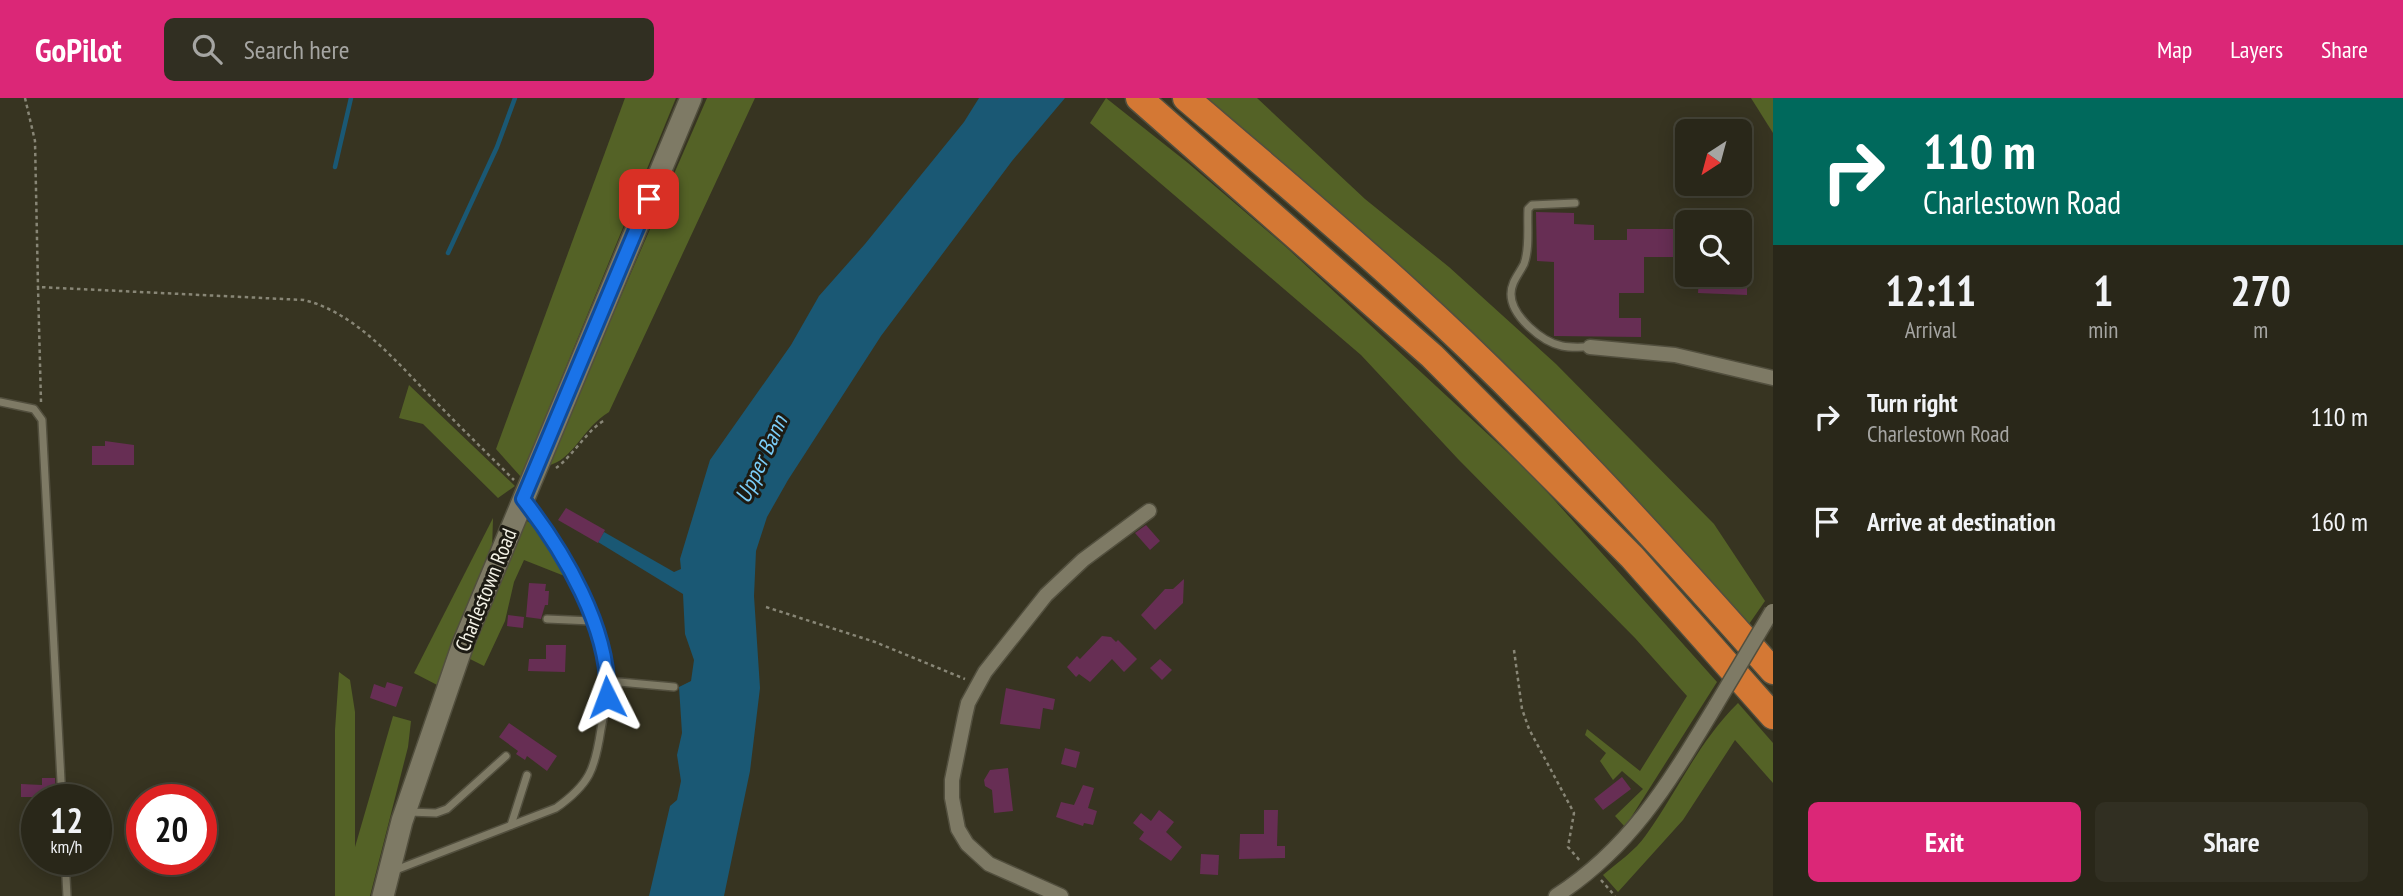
<!DOCTYPE html>
<style>
:root{--surface:#292719;--page:#312f22;--text:#f1f3f6;--muted:#a5a5a2;--line:#454438;--accent:#db2777}
body{margin:0;font-family:"PT Sans Narrow",sans-serif;background:var(--page);color:var(--text);height:100vh;display:flex;flex-direction:column;font-size:26px;white-space:nowrap}
*{box-sizing:border-box;margin:0}
p{font-size:23px;color:var(--muted)}
.icon{flex:none;width:38px;height:38px;fill:none;stroke:currentColor;stroke-width:2;stroke-linecap:round;stroke-linejoin:round}
.map{position:relative;flex:1;overflow:hidden}
.panel{display:flex;flex-direction:column;background:var(--surface);width:630px}
.panel>*{flex:none}
.hud{background:#00695c;color:#fff;overflow:hidden}
.needle{width:46px;rotate:216deg}
.tools{position:absolute;left:1675px;top:21px;display:grid;gap:14px}
.tools a{display:grid;place-items:center;width:77px;height:77px;border-radius:10px;background:var(--surface);box-shadow:0 4px 18px #0003,0 0 0 2px var(--line);font-size:35px}
.speed{position:absolute;left:21px;top:686px;display:flex;gap:14px;font-size:35px;font-weight:700;text-align:center}
.speed>*{display:grid;place-content:center;width:91px;height:91px;border-radius:50%;background:var(--surface);box-shadow:0 4px 18px #0003,0 0 0 2px var(--line);line-height:1}
.speed small{font-size:18px;font-weight:400}
.speed .limit{border:10px solid #d22;background:#fff;color:#111}
.pin{position:absolute;display:grid;place-items:center;width:60px;height:60px;color:#fff;margin:-30px;border-radius:14px;box-shadow:0 4px 10px #0006}
.me{position:absolute;width:77px;margin:-38px;rotate:357deg;stroke-linejoin:round;filter:drop-shadow(0 0 5px #0008)}
.turn{display:flex;align-items:center;gap:24px;height:147px;padding:0 35px;font-size:32px}
.turn .icon{width:91px;height:91px;stroke-width:2.5}
.turn b{display:block;font-size:49px;line-height:60px}
.eta{display:flex;justify-content:space-evenly;align-items:center;height:119px;text-align:center}
.eta b{font-size:42px;font-weight:600;line-height:49px}
.action{display:flex;gap:14px;margin-top:auto;padding:14px 35px}
.action a{flex:1;height:80px;border-radius:10px;background:var(--accent);color:#fff;font-size:28px;font-weight:600;line-height:80px;text-align:center}
.action a+a{background:var(--page);color:var(--text)}
ul{padding:0;list-style:none}
li{display:flex;align-items:center;gap:21px;height:105px;padding:0 35px}
li div{flex:1}
li b{display:block;font-size:26px}
li em{font-style:normal}
header{display:flex;align-items:center;gap:42px;box-sizing:border-box;height:98px;padding:0 35px;background:var(--accent);color:#fff}
header strong{font-size:33px}
nav{display:flex;gap:38px;margin-inline-start:auto;font-size:24px}
.search{width:490px;height:63px;background:var(--page);display:flex;align-items:center;gap:18px;box-sizing:border-box;padding:0 24px;border-radius:10px;color:var(--muted);font-size:26px}
main{display:flex;flex:1;min-height:0}
.map>svg:first-child{display:block}
.green{fill:#546226}
.water{fill:#1a5874}
.lines{fill:none;stroke-linecap:round;stroke-linejoin:round}
.stream{stroke:#1a5874;stroke-width:4.5}
.building{fill:#672e54}
.lane-casing{stroke:#524f3e;stroke-width:10}
.street-casing{stroke:#524f3e;stroke-width:17}
.secondary-casing{stroke:#524f3e;stroke-width:24}
.highway-casing{stroke:#524f3e;stroke-width:29}
.path{stroke:#888676;stroke-width:2.5;stroke-dasharray:3.5 3.5;stroke-linecap:butt}
.lane{stroke:#7e7a65;stroke-width:7}
.street{stroke:#7e7a65;stroke-width:14}
.secondary{stroke:#7e7a65;stroke-width:21}
.highway{stroke:#d47834;stroke-width:26}
.street-bridge-casing{stroke:#524f3e;stroke-width:17;stroke-linecap:butt}
.street-bridge{stroke:#7e7a65;stroke-width:14}
.route-casing{stroke:#114b97;stroke-width:18}
.route{stroke:#1a73e8;stroke-width:12}
.labels{text-anchor:middle;stroke-width:6;stroke-linejoin:round;paint-order:stroke}
.street-label{font-size:21px;fill:#f5f3e7;stroke:#1d1b13}
.water-label{font-size:23px;font-style:italic;fill:#7accf7;stroke:#1d1b13}
</style>
<header>
<strong>GoPilot</strong>
<div class="search"><svg class="icon" aria-label="search" viewBox="0 0 24 24"><circle cx="10" cy="10" r="6"/><path d="M15 15l6 6"/></svg>Search here</div>
<nav><a>Map</a><a>Layers</a><a>Share</a></nav>
</header>
<main>
<div class="map">
<svg width="1773" height="798" viewBox="0 0 1773 798">
<rect width="100%" height="100%" fill="#373421"/>
<g class="green">
<path d="M625 0H676L521 379 496 351Z"/>
<path d="M707 0H755L609 314C582 330 574 362 547 368Z"/>
<path d="M1106 0 1188 65 1286 149 1532 377 1717 584 1625 729 1615 718 1643 691 1622 673 1613 682 1600 663 1606 655 1585 637 1587 631 1640 673 1687 598 1635 540 1458 361 1361 257 1090 25Z"/>
<path d="M1207 0H1257L1365 101 1449 169 1556 266 1714 426 1765 503 1747 529 1471 240Z"/>
<path d="M1751 0H1773V35Z"/>
<path d="M409 287 515 388 498 400 423 326 399 320Z"/>
<path d="M493 420 492 452 441 589 414 575Z"/>
<path d="M525 422 540 430 567 479 524 462 514 484 505 523 484 568 468 560Z"/>
<path d="M339 574 350 582 355 614V749L393 618 411 623 408 649 370 798H335V632Z"/>
<path d="M1738 605 1773 645V685L1735 642 1683 722 1618 794 1603 777C1617 765 1636 752 1646 737 1679 691 1697 646 1738 605Z"/>
</g>
<path class="water" d="M979 0H1065L1012 63 881 238 788 382 767 419 756 453 754 498 760 590 750 673 724 798H649L670 708 677 702 681 683 677 657 682 635 679 589 691 583 694 562 685 536 683 496 598 444 604 434 674 474 681 471 680 461 710 362 791 247 819 198 865 146 964 24Z"/>
<g class="lines">
<g class="stream">
<path d="M335 69 351 0"/>
<path d="M448 155 497 49 515 0"/>
</g>
</g>
<g class="building">
<path d="M1536 114 1574 115V126L1594 127V142H1627V131H1682V159H1644V195H1619V220H1641V239L1554 238V164L1537 163Z"/>
<path d="M1699 181 1747 183V197L1698 195Z"/>
<path d="M105 343 134 347V367H92V348H105Z"/>
<path d="M566 410 605 432 598 445 558 422Z"/>
<path d="M1146 427 1160 443 1150 452 1135 435Z"/>
<path d="M1184 481 1183 505 1155 532 1141 517 1165 491H1173Z"/>
<path d="M529 485 546 486 545 493H549L548 507H545L541 521 526 519Z"/>
<path d="M508 517 524 519 523 530 507 528Z"/>
<path d="M1102 538 1111 539 1116 544 1118 542 1137 561 1124 574 1112 561 1090 584 1079 576 1076 579 1067 569 1077 558 1080 561Z"/>
<path d="M546 547H566L565 574 528 573 529 561H546Z"/>
<path d="M1160 561 1172 572 1162 582 1150 570Z"/>
<path d="M387 584 403 589 396 609 370 600 374 586 385 590Z"/>
<path d="M1006 590 1055 601 1053 612 1043 610 1040 631 1000 626Z"/>
<path d="M509 625 557 658 547 673 527 658 525 662 516 656 518 653 499 639Z"/>
<path d="M1065 650 1080 654 1076 670 1061 666Z"/>
<path d="M1008 670 1013 713 994 715 992 692 985 688 984 682 990 672Z"/>
<path d="M1622 679 1631 691 1603 712 1594 701Z"/>
<path d="M42 680H55L56 699H21V686L42 687Z"/>
<path d="M1083 687 1094 690 1088 710 1097 713 1093 727 1084 725 1083 728 1056 719 1061 704 1074 707Z"/>
<path d="M1159 712 1174 724 1166 734 1182 749 1171 763 1139 741 1144 734 1133 725 1141 715 1151 723Z"/>
<path d="M1264 712H1278L1277 748H1285V760L1239 761 1240 736H1264Z"/>
<path d="M1201 756 1219 757 1218 777 1200 776Z"/>
</g>
<g class="lines">
<g class="lane-casing">
<g id="lane">
<path d="M1575 105 1532 107 1528 111C1527 128 1530 150 1524 166 1519 176 1511 184 1511 196 1511 218 1542 244 1562 248 1571 250 1581 249 1590 249"/>
<path d="M0 304 34 311 42 322 62 702"/>
<path d="M547 521 592 523"/>
<path d="M608 583 674 589"/>
<path d="M409 714 436 715 447 711 506 658"/>
<path d="M511 727 527 677"/>
<path d="M65 761 67 798"/>
<path d="M393 773 556 710C590 686 595 671 601 631 604 615 608 599 608 583 607 530 559 447 527 405"/>
</g>
</g>
<g class="street-casing">
<g id="street">
<path d="M1590 249 1675 257 1773 280"/>
<path d="M1061 798 989 766 967 746 958 731 952 700V682L965 618 968 605 985 574 1046 497 1083 462 1149 413"/>
<path d="M1556 798C1632 749 1670 683 1716 607"/>
</g>
</g>
<g class="secondary-casing">
<path id="secondary" d="M383 798 402 723 463 546 691 0"/>
</g>
<g class="highway-casing">
<g id="highway">
<path d="M1139 0 1432 258 1632 459 1773 618"/>
<path d="M1186 0C1261 64 1337 128 1410 195 1539 312 1657 442 1773 573"/>
</g>
</g>
<g class="path">
<path d="M25 0 35 43 38 189"/>
<path d="M41 304 38 189 304 202C357 215 397 265 434 302 460 329 487 355 514 382"/>
<path d="M556 370C573 358 591 327 606 322"/>
<path d="M766 509 875 544 965 581"/>
<path d="M1514 552 1522 611 1529 631 1574 715 1568 749 1581 764"/>
<path d="M1601 782 1615 798"/>
</g>
<use href="#lane" class="lane"/>
<use href="#street" class="street"/>
<use href="#secondary" class="secondary"/>
<use href="#highway" class="highway"/>
<g class="street-bridge-casing">
<path id="street-bridge" d="M1716 607 1772 513"/>
</g>
<use href="#street-bridge" class="street-bridge"/>
</g>
<g class="lines">
<g class="route-casing">
<path id="route" d="M607 599C611 532 563 452 523 401L649 101"/>
</g>
<use href="#route" class="route"/>
</g>
<g class="labels">
<g class="street-label">
<text transform="translate(486 492) rotate(-68)" y="7">Charlestown Road</text>
</g>
<g class="water-label">
<text transform="translate(761 361) rotate(-65)" y="8">Upper Bann</text>
</g>
</g>
</svg>
<div class="tools">
<a><svg class="needle" viewBox="-14 -14 28 28"><path d="M0-13l5 13h-10z" fill="#e53935"/><path d="M0 13l5-13h-10z" fill="#a5a5a2"/></svg></a>
<a><svg class="icon" aria-label="search" viewBox="0 0 24 24"><circle cx="10" cy="10" r="6"/><path d="M15 15l6 6"/></svg></a>
</div>
<div class="speed"><div>12<small>km/h</small></div><div class="limit">20</div></div>
<div class="pin" style="left:649px;top:101px;background:#d93025"><svg class="icon" aria-label="arrive" viewBox="0 0 24 24"><path d="M6 21V4h12l-3 4 3 4H6"/></svg></div>
<svg class="me" style="left:607px;top:599px" viewBox="-20 -20 40 40"><path d="M0-17L14 15 0 8-14 15z" fill="#1a73e8" stroke="#fff" stroke-width="4"/></svg>
</div>
<section class="panel">
<div class="hud">
<div class="turn"><svg class="icon" aria-label="right" viewBox="0 0 24 24"><path d="M7 20v-9h11M14 6l5 5-5 5"/></svg><div><b>110 m</b>Charlestown Road</div></div>
</div>
<div class="eta">
<div><b>12:11</b><p>Arrival</p></div>
<div><b>1</b><p>min</p></div>
<div><b>270</b><p>m</p></div>
</div>
<ul>
<li><svg class="icon" aria-label="right" viewBox="0 0 24 24"><path d="M7 20v-9h11M14 6l5 5-5 5"/></svg><div><b>Turn right</b><p>Charlestown Road</p></div><em>110 m</em></li>
<li><svg class="icon" aria-label="arrive" viewBox="0 0 24 24"><path d="M6 21V4h12l-3 4 3 4H6"/></svg><div><b>Arrive at destination</b></div><em>160 m</em></li>
</ul>
<div class="action"><a>Exit</a><a>Share</a></div>
</section>
</main>
